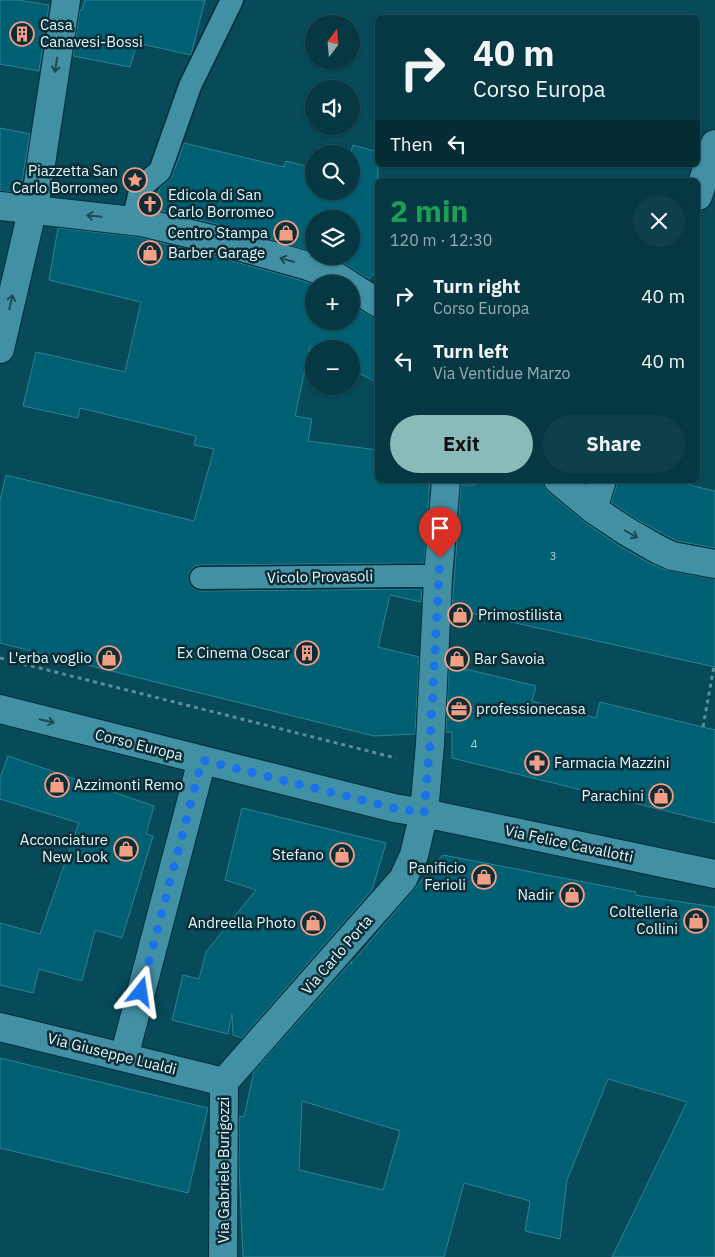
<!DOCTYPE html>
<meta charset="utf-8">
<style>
:root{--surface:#053843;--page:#0e3f4a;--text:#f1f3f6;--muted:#97acb2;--line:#26525c;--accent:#8bbbb9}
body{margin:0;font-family:"IBM Plex Sans",sans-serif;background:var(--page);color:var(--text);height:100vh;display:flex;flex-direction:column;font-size:19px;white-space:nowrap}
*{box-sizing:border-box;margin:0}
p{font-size:16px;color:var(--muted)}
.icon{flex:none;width:28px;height:28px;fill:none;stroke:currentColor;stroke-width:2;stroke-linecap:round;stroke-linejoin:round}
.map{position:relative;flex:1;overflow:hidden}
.side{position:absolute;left:375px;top:178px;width:325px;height:305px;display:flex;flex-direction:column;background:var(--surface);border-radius:8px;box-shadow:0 1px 4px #0004,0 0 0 1px var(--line)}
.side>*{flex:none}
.guide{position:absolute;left:375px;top:15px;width:325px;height:152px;border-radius:8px;box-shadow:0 1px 4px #0004,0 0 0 1px var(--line);background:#053843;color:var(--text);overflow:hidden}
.needle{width:32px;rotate:16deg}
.tools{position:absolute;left:305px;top:15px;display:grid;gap:10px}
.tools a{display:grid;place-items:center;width:55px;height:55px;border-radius:50%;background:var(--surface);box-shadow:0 1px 4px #0004,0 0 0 1px var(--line);font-size:25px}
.pin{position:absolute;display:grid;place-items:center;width:42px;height:42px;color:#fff;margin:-51px -21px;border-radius:50% 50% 50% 0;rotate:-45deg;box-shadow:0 0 5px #0007}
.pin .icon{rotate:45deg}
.me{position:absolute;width:55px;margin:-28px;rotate:15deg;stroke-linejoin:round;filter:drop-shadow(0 0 4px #0008)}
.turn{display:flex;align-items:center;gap:18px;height:105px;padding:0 15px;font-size:22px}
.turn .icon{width:65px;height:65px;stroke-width:2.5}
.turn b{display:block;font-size:35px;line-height:42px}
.then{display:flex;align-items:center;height:48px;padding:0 15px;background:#0003;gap:10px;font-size:19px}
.round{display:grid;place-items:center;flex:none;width:52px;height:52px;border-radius:26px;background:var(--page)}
.headline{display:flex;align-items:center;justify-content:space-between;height:85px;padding:0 15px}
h1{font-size:30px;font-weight:800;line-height:38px;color:#1e9e55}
.action{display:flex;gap:10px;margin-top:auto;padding:10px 15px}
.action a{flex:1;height:58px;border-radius:30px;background:var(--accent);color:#111;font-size:20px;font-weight:800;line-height:58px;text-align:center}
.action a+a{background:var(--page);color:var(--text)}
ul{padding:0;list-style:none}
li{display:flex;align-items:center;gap:15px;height:65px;padding:0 15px}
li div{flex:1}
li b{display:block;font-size:19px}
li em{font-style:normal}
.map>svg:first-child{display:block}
.building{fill:#006073;stroke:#318093;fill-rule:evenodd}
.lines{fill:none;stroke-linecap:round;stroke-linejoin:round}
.service-casing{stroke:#012e38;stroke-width:25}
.pedestrian-casing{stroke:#012e38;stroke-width:30}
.minor-casing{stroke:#012e38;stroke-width:30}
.path{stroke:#5c8d99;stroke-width:3;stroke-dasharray:4 4;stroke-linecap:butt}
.service{stroke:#4290a4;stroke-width:22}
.pedestrian{stroke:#4290a4;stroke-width:28}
.minor{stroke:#4290a4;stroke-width:28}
.oneway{stroke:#1c4b57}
.route{stroke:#1a73e8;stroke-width:9;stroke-dasharray:0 16.2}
.labels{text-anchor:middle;stroke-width:5;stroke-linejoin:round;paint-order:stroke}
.number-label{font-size:12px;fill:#aad1db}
.poi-label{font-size:15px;fill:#e2f7fe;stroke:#0c2d36;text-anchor:end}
.street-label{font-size:15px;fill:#e2f7fe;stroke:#0c2d36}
</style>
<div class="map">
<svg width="715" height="1257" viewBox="0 0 715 1257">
<rect width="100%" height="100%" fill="#074a59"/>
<g class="building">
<path d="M0 0H18L49 5 39 71 0 64Z"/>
<path d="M85 0H205L191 55 137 43 130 67 73 56 80 10H82Z"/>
<path d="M0 128 30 134 20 193 0 191Z"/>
<path d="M184 143 284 167 286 161 314 168V191H351V154H350L353 145 378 152V269L369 279 345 264 326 256H351V219H314V252L216 224 149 208 152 195 157 197 160 188 168 181 172 176Z"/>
<path d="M58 228 138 237 208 254 300 280 314 285V321H351V305L370 316 378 319V383L351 369V349H314L310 346 295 416 312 419 308 441 378 450V480H430L424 563 201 565 195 566 190 571 188 579 190 584 194 589 201 591 422 589 421 602 390 595 378 647 419 657 415 734 374 736 99 668 0 643V500L6 475 194 521 214 449 194 445 196 436 80 408 78 418 23 406 36 352 125 372 141 302 49 280Z"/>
<path d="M481 480H543L544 486 548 492 583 521 618 545 651 564 666 570 715 579V667L452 609 461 485H476Z"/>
<path d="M617 480H679L693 486 715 491V548L677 541 634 518 611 502 617 485Z"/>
<path d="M449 665 536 686 532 701 596 718 600 702 715 730V823L452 758V732H446Z"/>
<path d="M8 756 154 806 146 834 153 836 122 938 95 930 82 981 39 969 33 993 0 985V923L40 934 79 823 0 799V778Z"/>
<path d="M242 808 386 843 372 890 242 1038 233 1035 232 1014 228 1034 172 1020 183 975 199 979 206 952 256 890 225 880Z"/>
<path d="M443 855 636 892 635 895 715 907V1257H612L687 1102 608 1079 567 1180 560 1239 525 1231 530 1201 464 1183 444 1257H243L239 1165V1116L244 1117 254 1071 352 961 351 964ZM302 1101 400 1131 383 1190 299 1170Z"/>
<path d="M0 1058 208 1108 188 1193 0 1148Z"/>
</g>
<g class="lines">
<g class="service-casing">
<g id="service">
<path d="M133 220 141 187 160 171 190 86 232 0"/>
<path d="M201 578 407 576H423L438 578"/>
</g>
</g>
<g class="pedestrian-casing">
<path id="pedestrian" d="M224 1082 403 879 414 855 424 813 715 874"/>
</g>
<g class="minor-casing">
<g id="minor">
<path d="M698 196 715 144"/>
<path d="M0 206 141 222 212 239 305 265 337 277 348 284"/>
<path d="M351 286 378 303"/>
<path d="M0 349 37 190 66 0"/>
<path d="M558 480 593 509 626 531 659 550 672 556 715 564"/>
<path d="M593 509 602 480"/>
<path d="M0 709 394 808 424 813 430 744 438 578 446 480"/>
<path d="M0 1027 224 1082 223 1257"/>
<path d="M124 1057 202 760"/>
</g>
</g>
<g class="path">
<path d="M0 658 396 758"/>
<path d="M703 727 714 666"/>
</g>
<use href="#service" class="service"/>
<use href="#pedestrian" class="pedestrian"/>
<use href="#minor" class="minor"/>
</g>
<defs><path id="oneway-shaft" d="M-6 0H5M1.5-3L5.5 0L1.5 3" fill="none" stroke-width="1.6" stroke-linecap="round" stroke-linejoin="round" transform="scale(1.25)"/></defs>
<g class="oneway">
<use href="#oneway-shaft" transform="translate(56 65) rotate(99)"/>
<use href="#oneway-shaft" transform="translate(94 216) rotate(-174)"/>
<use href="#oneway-shaft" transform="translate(287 260) rotate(-165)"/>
<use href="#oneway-shaft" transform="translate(11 302) rotate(-77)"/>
<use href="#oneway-shaft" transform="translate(631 534) rotate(30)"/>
<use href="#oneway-shaft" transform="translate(47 721) rotate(14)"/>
</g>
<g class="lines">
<path class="route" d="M141 992 202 760 394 808 424 813 430 744 440 558"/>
</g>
<defs>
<g id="building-ring" transform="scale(1.25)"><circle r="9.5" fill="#0c2d36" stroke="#f39f85" stroke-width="1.5"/><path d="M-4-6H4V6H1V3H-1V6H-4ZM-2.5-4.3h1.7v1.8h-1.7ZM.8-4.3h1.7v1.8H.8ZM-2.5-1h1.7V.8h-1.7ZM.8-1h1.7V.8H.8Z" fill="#f39f85"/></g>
<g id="sight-ring" transform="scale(1.25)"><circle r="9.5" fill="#0c2d36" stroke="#f39f85" stroke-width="1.5"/><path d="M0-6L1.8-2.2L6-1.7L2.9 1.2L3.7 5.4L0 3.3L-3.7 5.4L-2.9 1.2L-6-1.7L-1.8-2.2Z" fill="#f39f85"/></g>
<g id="church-ring" transform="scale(1.25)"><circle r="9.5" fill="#0c2d36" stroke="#f39f85" stroke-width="1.5"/><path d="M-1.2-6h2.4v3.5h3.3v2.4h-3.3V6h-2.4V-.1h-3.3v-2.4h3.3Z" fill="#f39f85"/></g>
<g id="shop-ring" transform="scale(1.25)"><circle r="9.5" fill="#0c2d36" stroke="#f39f85" stroke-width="1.5"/><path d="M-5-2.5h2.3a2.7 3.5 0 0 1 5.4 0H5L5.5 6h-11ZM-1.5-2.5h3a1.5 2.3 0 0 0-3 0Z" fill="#f39f85"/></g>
<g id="office-ring" transform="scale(1.25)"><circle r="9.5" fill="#0c2d36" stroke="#f39f85" stroke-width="1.5"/><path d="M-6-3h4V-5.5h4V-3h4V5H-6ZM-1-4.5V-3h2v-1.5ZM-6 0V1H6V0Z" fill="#f39f85"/></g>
<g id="pharmacy-ring" transform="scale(1.25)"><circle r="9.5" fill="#0c2d36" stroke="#f39f85" stroke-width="1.5"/><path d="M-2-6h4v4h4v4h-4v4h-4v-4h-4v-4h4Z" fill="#f39f85"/></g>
</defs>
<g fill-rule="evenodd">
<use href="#building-ring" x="22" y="34"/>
<use href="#sight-ring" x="135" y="180"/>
<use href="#church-ring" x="150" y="204"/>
<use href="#shop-ring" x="286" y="233"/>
<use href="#shop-ring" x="150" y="253"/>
<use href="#shop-ring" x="460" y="615"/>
<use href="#building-ring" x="307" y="653"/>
<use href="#shop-ring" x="109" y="658"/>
<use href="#shop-ring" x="457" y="659"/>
<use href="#office-ring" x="459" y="709"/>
<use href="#pharmacy-ring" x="537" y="763"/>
<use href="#shop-ring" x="57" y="785"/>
<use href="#shop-ring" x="661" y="796"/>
<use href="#shop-ring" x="126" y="849"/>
<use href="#shop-ring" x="342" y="855"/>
<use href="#shop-ring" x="484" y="877"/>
<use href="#shop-ring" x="572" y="895"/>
<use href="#shop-ring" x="696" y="921"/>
<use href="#shop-ring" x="313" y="923"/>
</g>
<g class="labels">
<g class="number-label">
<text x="553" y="560">3</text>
<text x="474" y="748">4</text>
</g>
<g class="poi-label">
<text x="40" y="30" text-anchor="start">Casa<tspan x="40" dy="17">Canavesi-Bossi</tspan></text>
<text x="118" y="176">Piazzetta San<tspan x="118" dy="17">Carlo Borromeo</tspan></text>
<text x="168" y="200" text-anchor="start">Edicola di San<tspan x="168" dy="17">Carlo Borromeo</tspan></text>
<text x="268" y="238">Centro Stampa</text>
<text x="168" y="258" text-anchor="start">Barber Garage</text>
<text x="478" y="620" text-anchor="start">Primostilista</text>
<text x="290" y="658">Ex Cinema Oscar</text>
<text x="92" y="663">L'erba voglio</text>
<text x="474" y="664" text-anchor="start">Bar Savoia</text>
<text x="476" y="714" text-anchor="start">professionecasa</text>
<text x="554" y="768" text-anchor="start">Farmacia Mazzini</text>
<text x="74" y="790" text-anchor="start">Azzimonti Remo</text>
<text x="644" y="801">Parachini</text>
<text x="108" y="845">Acconciature<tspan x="108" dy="17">New Look</tspan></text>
<text x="324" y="860">Stefano</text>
<text x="466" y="873">Panificio<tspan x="466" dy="17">Ferioli</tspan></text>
<text x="554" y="900">Nadir</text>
<text x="678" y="917">Coltelleria<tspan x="678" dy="17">Collini</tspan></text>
<text x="296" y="928">Andreella Photo</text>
</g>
<g class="street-label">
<text transform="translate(320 577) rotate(-1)" y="5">Vicolo Provasoli</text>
<text transform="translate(139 745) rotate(14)" y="5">Corso Europa</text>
<text transform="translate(569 844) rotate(12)" y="5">Via Felice Cavallotti</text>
<text transform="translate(337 955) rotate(-49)" y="5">Via Carlo Porta</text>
<text transform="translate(112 1054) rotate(14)" y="5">Via Giuseppe Lualdi</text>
<text transform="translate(224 1170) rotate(-90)" y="5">Via Gabriele Burigozzi</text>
</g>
</g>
</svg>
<div class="tools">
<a><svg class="needle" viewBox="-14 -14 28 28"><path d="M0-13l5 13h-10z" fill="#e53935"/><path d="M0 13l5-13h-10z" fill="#97acb2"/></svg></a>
<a><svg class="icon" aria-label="sound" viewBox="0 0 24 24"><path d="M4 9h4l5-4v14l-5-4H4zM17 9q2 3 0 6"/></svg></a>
<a><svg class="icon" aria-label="search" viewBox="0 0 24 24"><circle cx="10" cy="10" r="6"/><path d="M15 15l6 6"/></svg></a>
<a><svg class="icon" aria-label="layers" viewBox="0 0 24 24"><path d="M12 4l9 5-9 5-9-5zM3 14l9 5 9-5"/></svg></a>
<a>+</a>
<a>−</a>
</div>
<div class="pin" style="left:440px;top:558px;background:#d93025"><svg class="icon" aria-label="arrive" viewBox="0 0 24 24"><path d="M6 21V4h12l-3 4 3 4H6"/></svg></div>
<svg class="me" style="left:141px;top:992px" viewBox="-20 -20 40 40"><path d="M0-17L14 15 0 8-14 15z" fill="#1a73e8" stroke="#fff" stroke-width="4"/></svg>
<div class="guide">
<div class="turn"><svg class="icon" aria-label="right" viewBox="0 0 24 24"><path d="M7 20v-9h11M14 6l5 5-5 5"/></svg><div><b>40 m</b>Corso Europa</div></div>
<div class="then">Then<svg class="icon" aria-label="left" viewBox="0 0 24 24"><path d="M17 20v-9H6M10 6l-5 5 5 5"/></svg></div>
</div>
<section class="side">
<div class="headline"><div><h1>2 min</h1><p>120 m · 12:30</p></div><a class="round"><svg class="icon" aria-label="close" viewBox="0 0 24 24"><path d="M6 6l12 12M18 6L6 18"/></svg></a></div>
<ul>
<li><svg class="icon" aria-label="right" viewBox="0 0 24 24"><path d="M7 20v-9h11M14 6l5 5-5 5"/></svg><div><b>Turn right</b><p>Corso Europa</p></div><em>40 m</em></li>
<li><svg class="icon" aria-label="left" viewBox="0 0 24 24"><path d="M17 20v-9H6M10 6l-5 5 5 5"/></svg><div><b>Turn left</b><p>Via Ventidue Marzo</p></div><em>40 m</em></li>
</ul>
<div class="action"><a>Exit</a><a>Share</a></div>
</section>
</div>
